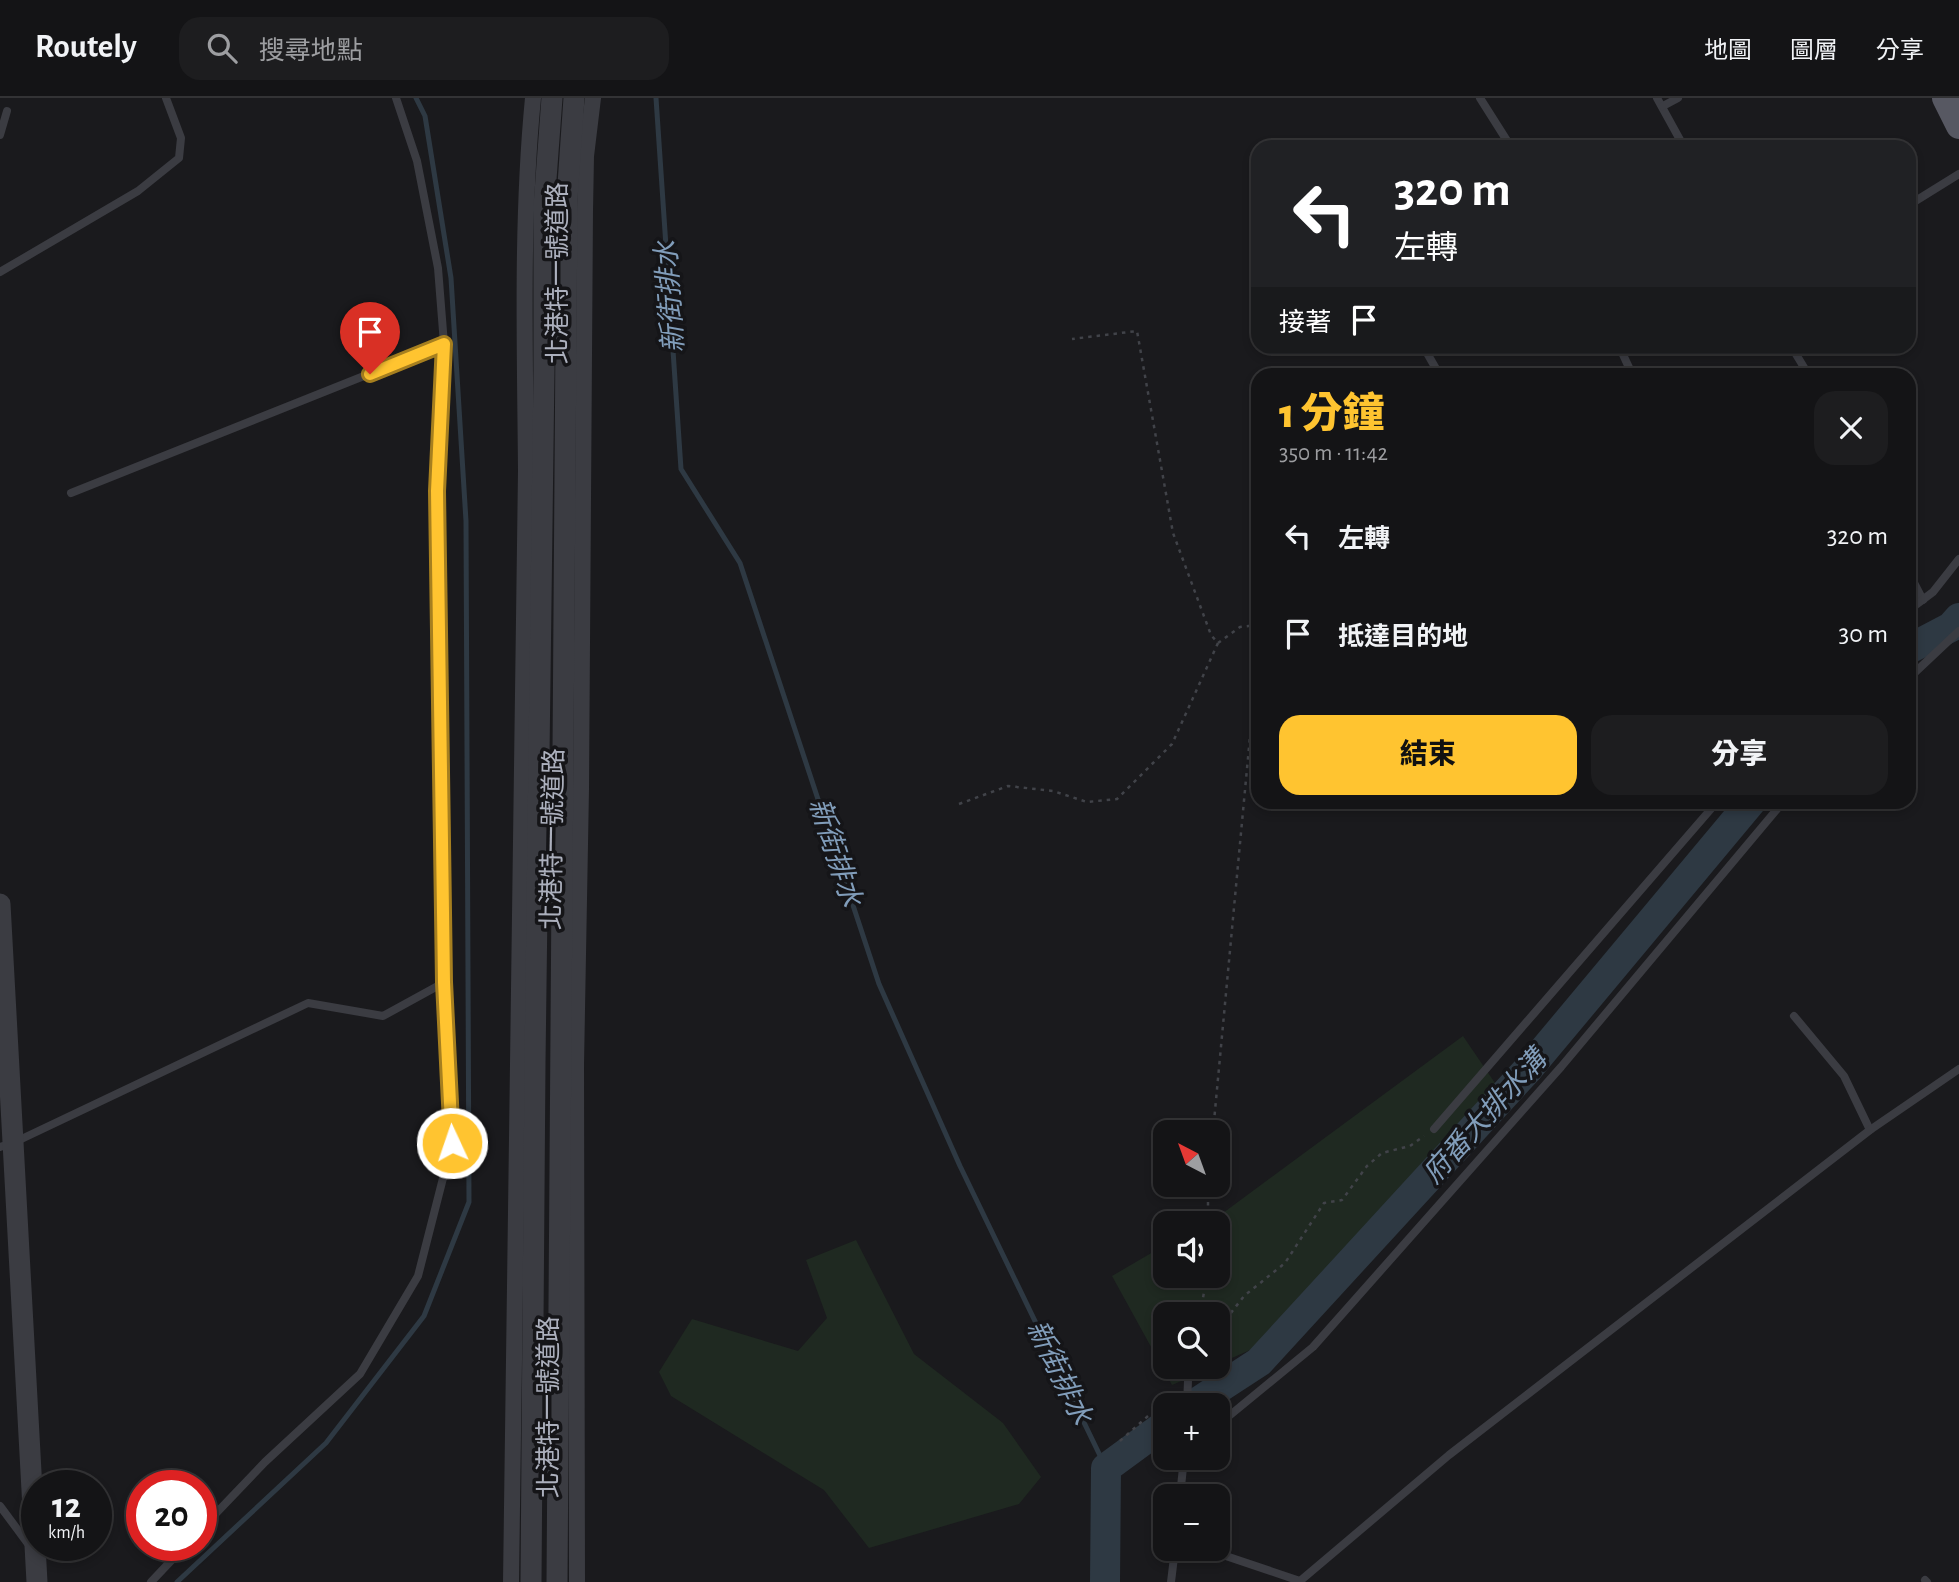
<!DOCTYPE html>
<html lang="zh-TW">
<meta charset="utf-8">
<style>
:root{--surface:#141416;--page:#1d1d1f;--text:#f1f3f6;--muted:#9d9ea1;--line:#333335;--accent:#ffc430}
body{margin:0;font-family:"Alegreya Sans","Noto Sans TC",sans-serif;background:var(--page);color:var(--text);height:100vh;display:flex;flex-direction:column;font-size:26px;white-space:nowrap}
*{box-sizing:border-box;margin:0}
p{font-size:23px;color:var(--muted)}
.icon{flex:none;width:38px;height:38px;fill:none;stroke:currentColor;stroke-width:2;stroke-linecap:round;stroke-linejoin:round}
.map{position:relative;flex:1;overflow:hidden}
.panel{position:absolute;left:1251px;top:270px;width:665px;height:441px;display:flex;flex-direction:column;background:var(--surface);border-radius:21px;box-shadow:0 4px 10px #0003,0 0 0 2px var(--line)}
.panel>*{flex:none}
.banner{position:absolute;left:1251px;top:42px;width:665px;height:214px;border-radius:21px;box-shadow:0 4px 10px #0003,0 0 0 2px var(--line);background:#202124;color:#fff;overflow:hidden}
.needle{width:46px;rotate:319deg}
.buttons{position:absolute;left:1153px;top:1022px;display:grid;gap:14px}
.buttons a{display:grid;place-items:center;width:77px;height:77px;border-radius:14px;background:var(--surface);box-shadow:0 4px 10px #0003,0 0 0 2px var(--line);font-size:35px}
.speed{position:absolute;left:21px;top:1372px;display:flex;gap:14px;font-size:35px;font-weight:700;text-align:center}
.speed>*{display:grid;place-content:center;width:91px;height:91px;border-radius:50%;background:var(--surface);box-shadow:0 4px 10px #0003,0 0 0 2px var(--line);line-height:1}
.speed small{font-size:18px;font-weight:400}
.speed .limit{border:10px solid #d22;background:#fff;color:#111}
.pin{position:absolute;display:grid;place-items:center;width:60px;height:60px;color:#fff;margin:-72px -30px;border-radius:50% 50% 50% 0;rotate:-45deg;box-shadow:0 0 7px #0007}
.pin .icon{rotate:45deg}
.me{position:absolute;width:77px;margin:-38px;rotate:357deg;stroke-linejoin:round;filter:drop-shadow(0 0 5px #0008)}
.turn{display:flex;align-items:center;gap:24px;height:147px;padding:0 28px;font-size:32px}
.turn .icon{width:91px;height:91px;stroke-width:2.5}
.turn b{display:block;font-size:49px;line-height:60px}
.then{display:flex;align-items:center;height:66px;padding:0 28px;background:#0003;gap:14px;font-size:26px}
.round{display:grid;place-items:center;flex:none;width:74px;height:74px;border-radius:21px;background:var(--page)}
.headline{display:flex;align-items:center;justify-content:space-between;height:119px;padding:0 28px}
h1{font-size:42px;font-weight:800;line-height:52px;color:var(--accent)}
.button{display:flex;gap:14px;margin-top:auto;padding:14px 28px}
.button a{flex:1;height:80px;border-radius:21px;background:var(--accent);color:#111;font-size:28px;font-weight:800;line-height:80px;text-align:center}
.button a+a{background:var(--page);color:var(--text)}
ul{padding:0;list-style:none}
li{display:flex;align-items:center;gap:21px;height:98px;padding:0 28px}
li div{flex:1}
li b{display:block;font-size:26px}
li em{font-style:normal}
header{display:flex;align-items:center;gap:42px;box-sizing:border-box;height:98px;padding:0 35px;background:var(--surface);border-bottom:2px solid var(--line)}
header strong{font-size:33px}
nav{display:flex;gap:38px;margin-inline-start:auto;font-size:24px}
.search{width:490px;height:63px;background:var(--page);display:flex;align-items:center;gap:18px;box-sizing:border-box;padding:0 24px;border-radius:21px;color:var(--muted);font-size:26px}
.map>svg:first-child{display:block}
.green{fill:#1f2921}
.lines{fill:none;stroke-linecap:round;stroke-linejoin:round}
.stream{stroke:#2e3943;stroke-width:5}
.river{stroke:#2e3943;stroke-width:30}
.path{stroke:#414349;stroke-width:2.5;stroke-dasharray:3.5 5;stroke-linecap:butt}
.service{stroke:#3b3c42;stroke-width:8}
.minor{stroke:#3b3c42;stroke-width:16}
.tertiary{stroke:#3b3c42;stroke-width:21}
.primary{stroke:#575862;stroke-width:26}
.route-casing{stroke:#a67f1f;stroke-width:18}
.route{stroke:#ffc430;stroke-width:12}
.labels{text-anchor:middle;stroke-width:7;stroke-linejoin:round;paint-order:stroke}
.street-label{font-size:26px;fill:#acb0bd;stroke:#151518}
.water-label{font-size:28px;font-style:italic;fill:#819dba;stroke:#151518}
</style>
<header>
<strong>Routely</strong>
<div class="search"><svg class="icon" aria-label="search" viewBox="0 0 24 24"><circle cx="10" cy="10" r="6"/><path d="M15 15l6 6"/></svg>搜尋地點</div>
<nav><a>地圖</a><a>圖層</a><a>分享</a></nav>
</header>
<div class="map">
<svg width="1959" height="1484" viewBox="0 0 1959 1484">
<rect width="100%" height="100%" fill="#1a1a1d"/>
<g class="green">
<path d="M1463 938 1495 985 1433 1064 1257 1249 1218 1266V1216H1166V1269H1213L1172 1287 1112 1178 1165 1147 1166 1178H1218V1125H1205L1223 1115Z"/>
<path d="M856 1142 914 1256 1003 1325 1041 1379 1019 1406 869 1450 824 1392 671 1298 659 1274 692 1221 798 1253 827 1220 806 1162Z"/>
</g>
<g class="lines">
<g class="stream">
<path d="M656 0 681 371 740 465 879 886 960 1068 1106 1370"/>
<path d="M177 1484 326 1345 424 1218 469 1104 466 423 451 180 425 18 416 0"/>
</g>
<g class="river">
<path d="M1909 551 1951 529 1959 520"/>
<path d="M1193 1307 1259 1264 1529 970 1751 704"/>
<path d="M1105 1484 1106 1370 1166 1326"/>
</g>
<g class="path">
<path d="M1218 545 1240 529 1258 527"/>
<path d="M959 706 1008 688 1053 693 1087 704 1117 701 1172 646 1218 545 1211 537 1173 435 1137 233 1072 241"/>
<path d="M1213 1034 1258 553"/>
<path d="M1208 1087V1125"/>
<path d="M1200 1216 1207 1178"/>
<path d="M1218 1260 1228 1252 1227 1220 1244 1198 1285 1165 1324 1105 1342 1102 1367 1068 1382 1055 1410 1048 1424 1038"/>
<path d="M1199 1275 1206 1269"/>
<path d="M1120 1343 1175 1294"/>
</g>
<g class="service">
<path d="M1480 0 1511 49"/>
<path d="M1657 0 1684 49"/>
<path d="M1663 8 1678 0"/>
<path d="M0 37 7 13"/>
<path d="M1909 107 1959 76"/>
<path d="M0 174 138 93 179 60 181 40 166 0"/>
<path d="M1423 248 1439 276"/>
<path d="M1619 248 1632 276"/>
<path d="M1791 248 1808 276"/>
<path d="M71 395 444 246"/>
<path d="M1909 475 1923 502"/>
<path d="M1909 512 1933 494 1959 461"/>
<path d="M1909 580 1959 533"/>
<path d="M1794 918 1844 978 1870 1032"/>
<path d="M1434 1031 1717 704"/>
<path d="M0 1049 13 1045 308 905 383 918 445 884"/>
<path d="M1187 1307 1188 1283"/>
<path d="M1218 1327 1313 1249 1561 969 1783 704"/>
<path d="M1180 1398 1184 1360"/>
<path d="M0 1408 29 1447"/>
<path d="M201 1431 265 1364 360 1276 418 1178 452 1045 445 884 437 393 444 246 438 170 417 63 396 0"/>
<path d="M1205 1451 1300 1483 1449 1357 1870 1032 1959 971"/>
<path d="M1925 1482 1927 1484"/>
<path d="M151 1484 186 1447"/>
<path d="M1171 1484 1175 1451"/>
</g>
<g class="minor">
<path d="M511 1484 526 373C525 249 521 124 533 0"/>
<path d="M577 1484 576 967 581 691 585 113 586 58 593 0"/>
</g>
<g class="tertiary">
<path d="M0 806 37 1484"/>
<path d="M531 1484 535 965 544 272V108L552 0"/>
<path d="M557 1484 567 101 574 0"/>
</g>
<path class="primary" d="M1945 0 1959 28"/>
</g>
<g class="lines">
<g class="route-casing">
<path id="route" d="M370 276 444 246 437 393 444 884 452 1045"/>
</g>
<use href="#route" class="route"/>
</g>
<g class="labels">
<g class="street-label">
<text transform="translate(557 175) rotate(-90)" y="9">北港特一號道路</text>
<text transform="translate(552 741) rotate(-89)" y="9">北港特一號道路</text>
<text transform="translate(548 1309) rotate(-90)" y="9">北港特一號道路</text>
</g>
<g class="water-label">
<text transform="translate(669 199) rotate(-94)" y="10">新街排水</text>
<text transform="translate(836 754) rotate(72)" y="10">新街排水</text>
<text transform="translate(1484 1018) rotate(-48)" y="10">府番大排水溝</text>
<text transform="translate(1060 1274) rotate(64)" y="10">新街排水</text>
</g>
</g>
</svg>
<div class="buttons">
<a><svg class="needle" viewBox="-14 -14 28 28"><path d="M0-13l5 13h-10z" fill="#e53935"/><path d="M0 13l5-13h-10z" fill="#9d9ea1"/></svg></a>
<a><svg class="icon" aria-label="sound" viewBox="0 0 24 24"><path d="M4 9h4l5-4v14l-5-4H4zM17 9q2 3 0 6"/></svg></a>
<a><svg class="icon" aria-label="search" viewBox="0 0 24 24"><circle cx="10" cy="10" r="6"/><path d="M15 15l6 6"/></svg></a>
<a>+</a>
<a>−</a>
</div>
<div class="speed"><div>12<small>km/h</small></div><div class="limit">20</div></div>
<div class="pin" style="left:370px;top:276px;background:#d93025"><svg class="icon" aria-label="arrive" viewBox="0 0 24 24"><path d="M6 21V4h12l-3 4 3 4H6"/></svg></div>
<svg class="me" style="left:452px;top:1045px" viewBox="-20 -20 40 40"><circle r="17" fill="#ffc430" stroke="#fff" stroke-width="3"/><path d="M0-11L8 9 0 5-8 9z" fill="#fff"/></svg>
<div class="banner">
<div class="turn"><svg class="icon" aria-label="left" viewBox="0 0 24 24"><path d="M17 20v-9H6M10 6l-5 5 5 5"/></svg><div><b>320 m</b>左轉</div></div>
<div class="then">接著<svg class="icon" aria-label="arrive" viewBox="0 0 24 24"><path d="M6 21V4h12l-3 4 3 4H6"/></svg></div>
</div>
<section class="panel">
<div class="headline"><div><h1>1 分鐘</h1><p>350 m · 11:42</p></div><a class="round"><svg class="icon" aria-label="close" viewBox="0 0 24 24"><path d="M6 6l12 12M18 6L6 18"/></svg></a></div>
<ul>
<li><svg class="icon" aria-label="left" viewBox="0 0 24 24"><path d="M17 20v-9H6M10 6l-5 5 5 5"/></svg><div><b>左轉</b></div><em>320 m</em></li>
<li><svg class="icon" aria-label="arrive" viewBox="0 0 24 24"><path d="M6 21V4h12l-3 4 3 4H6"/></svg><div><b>抵達目的地</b></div><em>30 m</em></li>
</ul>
<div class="button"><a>結束</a><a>分享</a></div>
</section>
</div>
